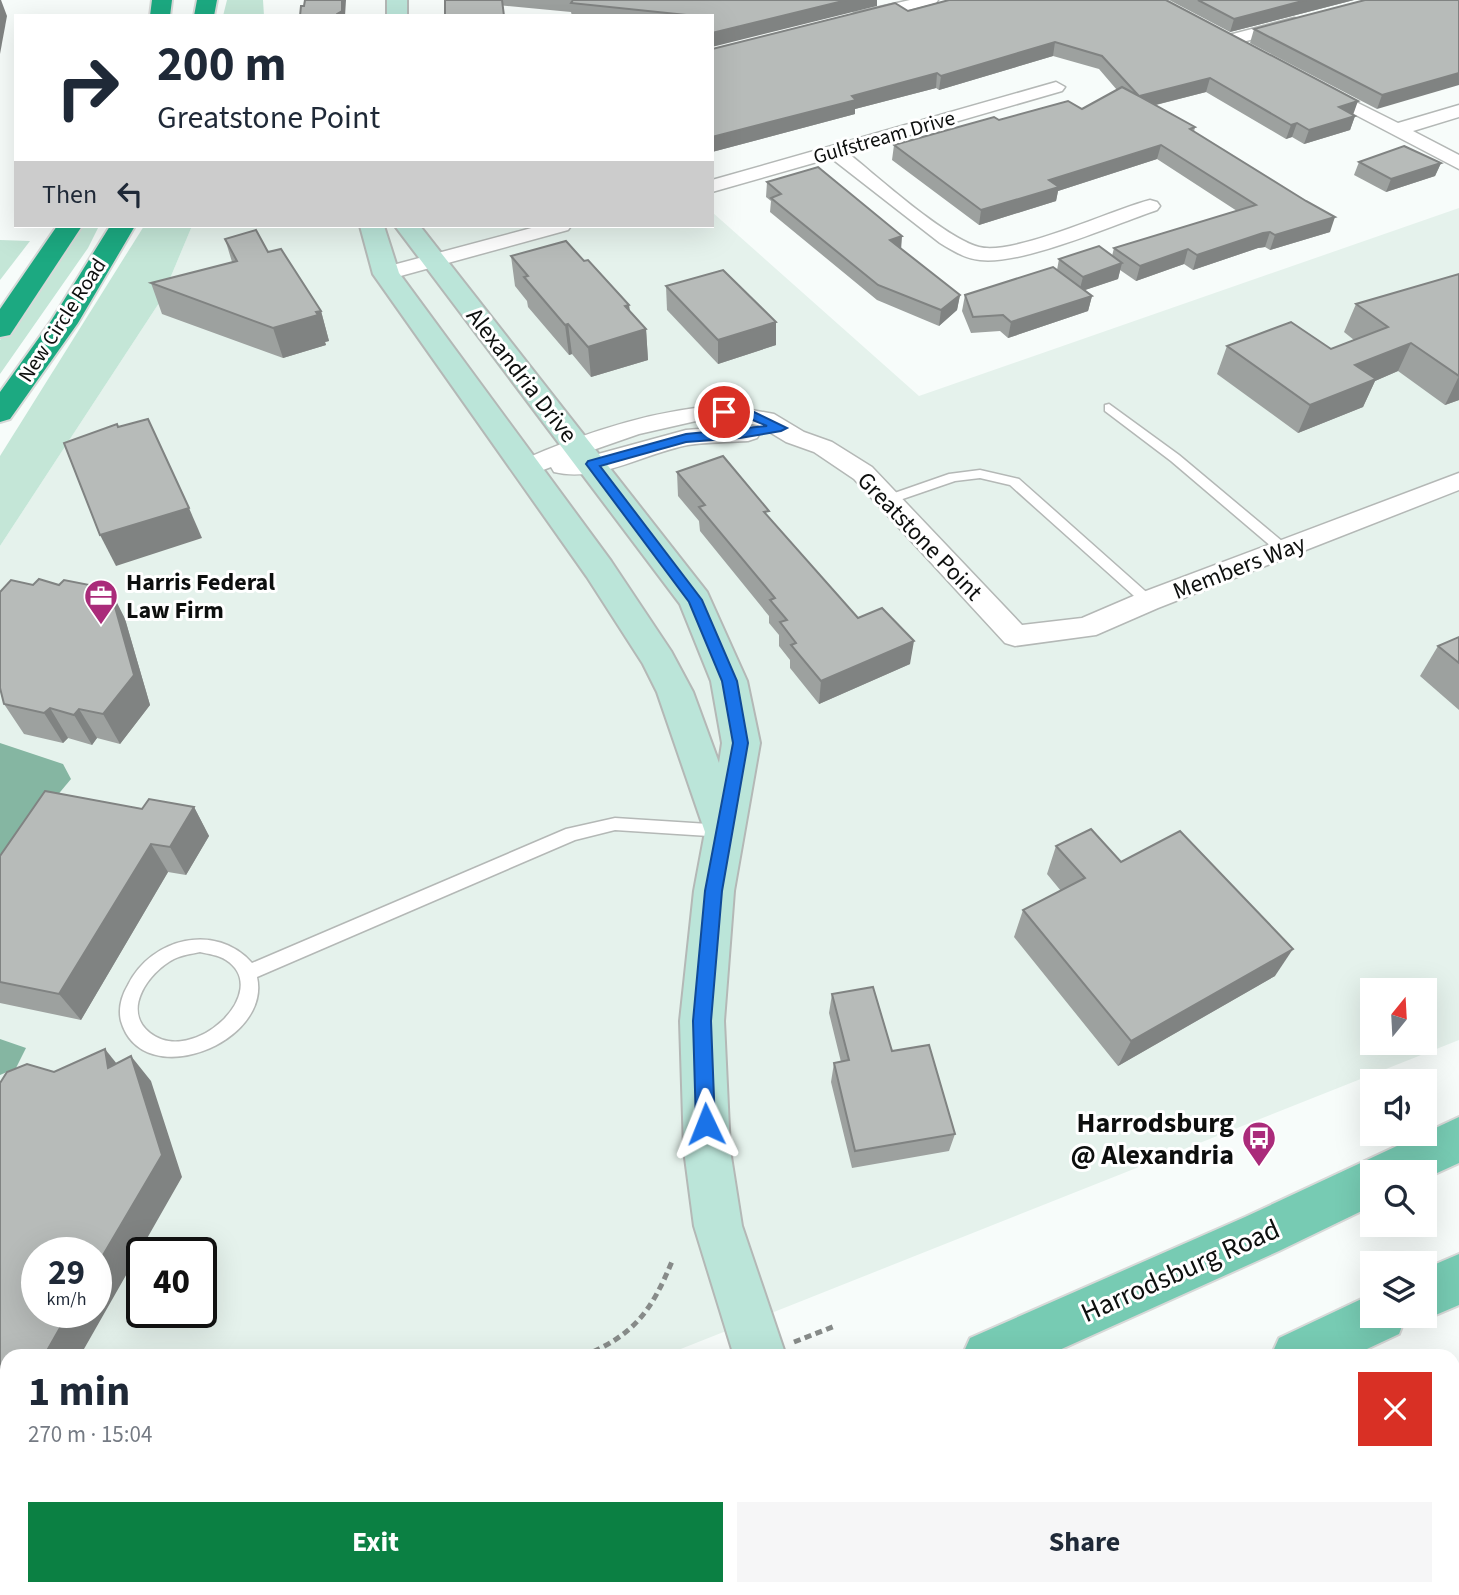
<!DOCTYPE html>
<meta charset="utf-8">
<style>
:root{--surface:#fff;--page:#f6f6f7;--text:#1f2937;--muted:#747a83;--accent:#0b8043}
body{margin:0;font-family:"Source Sans 3",sans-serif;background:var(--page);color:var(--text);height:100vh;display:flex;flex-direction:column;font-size:26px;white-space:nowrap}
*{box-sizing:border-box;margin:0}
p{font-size:23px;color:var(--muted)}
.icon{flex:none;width:38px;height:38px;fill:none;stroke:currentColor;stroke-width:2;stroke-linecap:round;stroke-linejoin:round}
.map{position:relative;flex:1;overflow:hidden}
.panel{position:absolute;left:0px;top:1349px;width:1460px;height:247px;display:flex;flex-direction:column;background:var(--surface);border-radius:21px 21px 0 0;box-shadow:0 7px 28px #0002}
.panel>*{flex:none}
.guide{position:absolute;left:14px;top:14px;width:700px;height:214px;border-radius:0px;box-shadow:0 7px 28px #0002;background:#fff;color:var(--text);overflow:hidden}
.needle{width:46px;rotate:18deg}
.fabs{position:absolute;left:1360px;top:978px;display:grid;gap:14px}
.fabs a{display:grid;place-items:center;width:77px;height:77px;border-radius:0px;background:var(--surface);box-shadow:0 7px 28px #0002;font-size:35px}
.speed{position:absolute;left:21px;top:1237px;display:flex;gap:14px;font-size:35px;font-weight:700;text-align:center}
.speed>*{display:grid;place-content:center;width:91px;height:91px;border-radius:50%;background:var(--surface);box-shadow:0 7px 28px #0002;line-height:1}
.speed small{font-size:18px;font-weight:400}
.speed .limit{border:4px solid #111;border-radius:10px;background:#fff;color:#111}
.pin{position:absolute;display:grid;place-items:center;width:60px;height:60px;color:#fff;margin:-30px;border:4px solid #fff;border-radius:50%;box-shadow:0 2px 7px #0007}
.me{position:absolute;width:77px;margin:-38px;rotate:358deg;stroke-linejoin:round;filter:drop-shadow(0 0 5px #0008)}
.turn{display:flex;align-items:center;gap:24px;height:147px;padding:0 28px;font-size:32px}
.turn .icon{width:91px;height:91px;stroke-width:2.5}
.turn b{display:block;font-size:49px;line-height:60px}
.then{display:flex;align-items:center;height:66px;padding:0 28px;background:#0003;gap:14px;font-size:26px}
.round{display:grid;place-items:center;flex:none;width:74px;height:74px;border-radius:0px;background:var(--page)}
.overview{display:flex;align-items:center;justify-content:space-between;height:119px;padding:0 28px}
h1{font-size:42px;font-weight:700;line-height:52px}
.cta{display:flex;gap:14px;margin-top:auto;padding:14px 28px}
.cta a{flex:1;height:80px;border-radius:0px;background:var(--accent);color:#fff;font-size:28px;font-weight:700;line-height:80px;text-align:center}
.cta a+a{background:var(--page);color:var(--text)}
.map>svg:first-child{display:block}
.built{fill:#e5f2ec;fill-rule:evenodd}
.green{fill:#c4e6d7}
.water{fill:#85b6a2}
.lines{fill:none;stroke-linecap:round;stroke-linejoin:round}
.lane-casing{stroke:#b4b8b6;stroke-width:3}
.street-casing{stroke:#b4b8b6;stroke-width:3}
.secondary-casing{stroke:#b4b8b6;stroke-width:4}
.primary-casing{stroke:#d8d9d8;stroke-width:4}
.highway-casing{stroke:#d8d9d8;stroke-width:4}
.path{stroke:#878b89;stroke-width:5;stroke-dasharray:7 4.5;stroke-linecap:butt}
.lane{fill:#fff;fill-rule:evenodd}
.street{fill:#fff;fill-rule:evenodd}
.secondary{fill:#bbe5d9;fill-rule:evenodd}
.primary{fill:#77cbb3;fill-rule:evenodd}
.highway{fill:#1ca981;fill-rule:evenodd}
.wall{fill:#9da19f}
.shaded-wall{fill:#808382}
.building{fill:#b7bbb9;stroke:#808382;stroke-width:2}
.route{fill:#1a73e8;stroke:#114b97;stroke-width:2}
.labels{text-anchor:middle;stroke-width:6;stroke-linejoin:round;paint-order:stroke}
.far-street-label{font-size:21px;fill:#0d0f0e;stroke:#fff}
.street-label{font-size:24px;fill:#0d0f0e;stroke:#fff}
.poi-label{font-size:24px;font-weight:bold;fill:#0d0f0e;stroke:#fff;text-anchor:start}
.near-poi-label{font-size:28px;font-weight:bold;fill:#0d0f0e;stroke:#fff;text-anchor:end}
.near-street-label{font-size:28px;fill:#0d0f0e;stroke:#fff}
</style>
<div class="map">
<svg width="1459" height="1595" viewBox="0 0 1459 1595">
<rect width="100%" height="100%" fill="#f7fcfa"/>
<g class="built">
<path d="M1459 208V1040L663 1356H7V1588L0 1591V546L161 300 192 226H712V212L919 396ZM1372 990H1424V1043H1372ZM37 1253H96V1312H37ZM142 1253H201V1312H142Z"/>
<path d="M1459 1463V1595H1252L1262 1589H1452L1453 1467Z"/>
</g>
<g class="green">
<path d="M227 0H263L264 16H223Z"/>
<path d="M77 226H99L88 248 0 374V340L47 278Z"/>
<path d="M144 226H192L161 300 0 546V456Z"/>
<path d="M0 240 30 241 0 280Z"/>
</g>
<g class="water">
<path d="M0 743 63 764 71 779 0 864Z"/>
<path d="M0 1039 26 1048 16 1068 0 1075Z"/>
</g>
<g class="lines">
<g class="lane-casing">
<g id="lane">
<path d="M1109 404 1179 455 1289 547V553H1279L1171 461 1105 411V405Z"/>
<path d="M980 470 1019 479 1153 598 1155 601 1153 604H1143L1010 485 980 478 955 481 888 504 882 500 883 497 949 474Z"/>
<path d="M615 818 724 825 730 826 732 831 730 836 724 837 615 830 575 840 257 977C272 1043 142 1094 121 1021 118 1008 122 995 128 985 151 938 216 922 252 963L566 829ZM200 952C208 954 219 955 226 960 274 991 193 1067 150 1033 121 1010 149 972 174 959 182 955 191 954 200 952Z"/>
<path d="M1212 1589H1236L1237 1595H1213Z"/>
<path d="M1291 1589H1315L1317 1595H1293Z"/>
</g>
</g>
<g class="street-casing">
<g id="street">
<path d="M910 0H938L936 3 860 22 852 17 854 13Z"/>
<path d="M1294 18 1300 19 1302 23 1300 27 1231 45 1222 40 1225 36Z"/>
<path d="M1056 82 1065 87 1062 91 848 153C878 177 945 238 979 247 1014 256 1111 210 1150 200L1157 202 1160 206 1157 210C1113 225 1023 265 980 260 965 259 952 250 940 243L831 158 712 192V180Z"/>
<path d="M1318 83 1398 123 1459 105V117L1413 131 1459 155V169L1312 92 1309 88 1312 84Z"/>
<path d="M539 226H571L568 230 386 280 378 279 375 274 378 269Z"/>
<path d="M724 405 774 414 804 432 832 442 872 467 1022 625 1082 618 1138 594 1459 473V490L1158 608 1096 635 1015 646 1005 643 854 479 814 452 786 442 758 425 724 419 696 421 639 434 570 458 591 456 686 430 748 425 757 428 760 433 757 438 748 441C728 442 707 442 688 445 645 453 598 483 554 472L551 467 527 476 518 474 514 468 518 462C583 433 652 410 724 405Z"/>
</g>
</g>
<g class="secondary-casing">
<g id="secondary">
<rect x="387" y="0" width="20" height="16"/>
<path d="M360 226H384L399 273 611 561 671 651 693 692 719 763 722 743 711 681 680 604 395 226H420L707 592 747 681 760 743 734 891 724 1021 730 1150 742 1226 786 1356H734L694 1226 684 1150 680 1021 694 891 705 832 657 692 643 664 587 577 373 274Z"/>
<path d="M823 1589H880L883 1595H825Z"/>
</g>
</g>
<g class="primary-casing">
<g id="primary">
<path d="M1459 1117V1163L1424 1179V1172H1372V1206L1279 1251 1046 1356H962L970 1338 1245 1217Z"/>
<path d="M1459 1254V1305L1424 1320 1414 1316H1424V1269Z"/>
<path d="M1372 1294V1316H1406L1399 1334 1352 1356H1271L1279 1338Z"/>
<path d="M335 1589H406L404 1595H332Z"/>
<path d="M768 1589H836L834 1595H765Z"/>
</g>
</g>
<g class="highway-casing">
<g id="highway">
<path d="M152 0H172L170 16H150Z"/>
<path d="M197 0H217L214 16H194Z"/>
<path d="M57 226H82L10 335 0 337V309Z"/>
<path d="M110 226H135L78 323 10 419 0 422V392L51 321Z"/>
</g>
</g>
<g class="path">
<path d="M794 1342 835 1326"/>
<path d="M583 1356C635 1335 652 1310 673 1259"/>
<path d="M0 1559 7 1558"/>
<path d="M138 1595 158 1589"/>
</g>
<use href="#lane" class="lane"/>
<use href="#street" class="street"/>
<use href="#secondary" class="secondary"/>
<use href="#primary" class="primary"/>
<use href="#highway" class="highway"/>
</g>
<g class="wall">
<path d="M445 0H877V6L712 16H572L571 12Z"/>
<path d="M949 0 1355 116 1350 130 1304 144 1292 137 1286 139 1206 92 1156 105 1195 127 1194 132 1330 232 1270 250 1265 247 1258 248 1193 270 1184 264 1136 281 1120 270 1118 279 1085 290 1092 296 1088 311 1008 338 1000 331 971 333 962 311 965 295 1057 270 1059 259 1112 256 1114 248 1237 211 1157 159 1058 191 1056 201 979 225 892 160 894 145 999 120 1082 109 1117 90 1099 69 1053 56 939 90 936 88 855 109V114L712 152 908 11Z"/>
<path d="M1169 0H1354L1230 32Z"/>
<path d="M1459 0 1377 109 1250 43 1254 29Z"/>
<path d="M1359 162 1441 163 1435 176 1386 192 1354 175Z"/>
<path d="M767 182 901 249 960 295 957 310 939 326 877 300 770 212 771 201 766 197Z"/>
<path d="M225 239 268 252 321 311 329 341 325 342 326 345 283 358 162 314 151 283 232 262Z"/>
<path d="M511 256 584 261 629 305 630 311 646 329 648 360 591 377 572 354 569 355 528 307 527 301 515 286Z"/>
<path d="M1459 274V400L1445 405 1398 371 1375 381 1363 407 1298 433 1217 374 1227 346 1331 349 1354 340 1344 332 1356 304Z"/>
<path d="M666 286 776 322V345L718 364 667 310Z"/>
<path d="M677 472 768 517 858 618 910 664 819 704 790 668V660L779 646V635L769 623V616L700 531 699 521 678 496Z"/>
<path d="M33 585H59L110 589 125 619 150 705 120 744 97 738 92 745 68 738 63 743 24 734 4 704Z"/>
<path d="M1459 637V710L1420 676 1438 646Z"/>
<path d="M194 807 209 836 186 875 168 872 81 1020 0 1003V856L142 809Z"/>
<path d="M1056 846 1121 862 1275 976 1118 1066 1014 937 1023 910 1061 891 1047 874Z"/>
<path d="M832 994 892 1051 955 1134 949 1151 852 1168 831 1082 834 1063 841 1062 829 1013Z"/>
<path d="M1459 1490V1595H1396L1392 1589H1452V1495Z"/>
</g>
<g class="shaded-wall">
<path d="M0 0H1L7 16 0 54Z"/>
<path d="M342 0H346L345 16H337Z"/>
<path d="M847 0H877V6L712 47V33Z"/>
<path d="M1306 0H1354L1230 32 1234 19Z"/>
<path d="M1055 42 1053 56 939 90 941 76Z"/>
<path d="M937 73 936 88 855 109V114L712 152V137L852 96Z"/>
<path d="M1459 73V85L1377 109 1382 95Z"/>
<path d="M1210 78 1206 92 1135 110 1139 96Z"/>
<path d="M1358 101 1353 115 1339 107Z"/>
<path d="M1355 116 1350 130 1304 144 1309 130Z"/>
<path d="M1297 123 1292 137 1286 139 1291 125Z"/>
<path d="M1161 145 1157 159 1058 191 1056 201 979 225 981 210 1049 180Z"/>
<path d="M1441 163 1435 176 1386 192 1391 179Z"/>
<path d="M1335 217 1330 232 1270 250 1275 235Z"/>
<path d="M1270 232 1265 247 1258 248 1193 270 1197 255 1263 233Z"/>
<path d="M902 236 901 251 890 240Z"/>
<path d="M1188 249 1184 264 1136 281 1140 266Z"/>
<path d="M1122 263 1118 279 1079 292 1083 277Z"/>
<path d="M960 295 957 310 939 326 941 310Z"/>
<path d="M1092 296 1088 311 1008 338 1011 322Z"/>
<path d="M629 305 631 334 646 329 648 360 591 377 588 347 625 306Z"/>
<path d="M321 311 329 341 325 342 326 345 283 358 273 328Z"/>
<path d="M776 322V345L718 364V340Z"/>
<path d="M568 324 572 354 569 355 565 325Z"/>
<path d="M1411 343 1398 371 1375 381 1363 407 1298 433 1310 405 1355 365Z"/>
<path d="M1459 376V400L1445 405Z"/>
<path d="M189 508 202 538 116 566 100 535Z"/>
<path d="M110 589 125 619 150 705 120 744 103 714Z"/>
<path d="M914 641 910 664 819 704 821 681Z"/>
<path d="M50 708 68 738 63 743 44 713Z"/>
<path d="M79 709 97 738 92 745 74 715Z"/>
<path d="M194 807 209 836 186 875 170 847Z"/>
<path d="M151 844 168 872 81 1020 59 994Z"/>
<path d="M1293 949 1275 976 1118 1066 1131 1041Z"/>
<path d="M105 1049 125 1074 108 1068Z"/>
<path d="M131 1056 151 1081 182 1177 80 1356H44L69 1312H96V1267Z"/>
<path d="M7 1405V1433L0 1436V1408Z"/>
</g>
<g class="building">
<path d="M305 0H342V11L337 14V16H300L301 6H304Z"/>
<path d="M445 0H502L504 16H445Z"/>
<path d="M573 0H847L712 33V16H696L571 3Z"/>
<path d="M949 0H1166L1358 101 1339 107 1355 116 1309 130 1297 123 1291 125 1210 78 1139 96 1195 127 1190 129 1306 201 1335 217 1275 235 1270 232 1263 233 1197 255 1188 249 1140 266 1114 248 1256 205 1161 145 1049 180 1059 187 981 210 894 145 994 117 999 120 1068 101 1082 109 1122 87 1139 96 1102 56 1055 42 941 76 937 73 852 96 856 100 712 137V49L895 3 908 11Z"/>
<path d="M1198 0H1306L1234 19Z"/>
<path d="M1365 0H1459V73L1382 95 1254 29Z"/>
<path d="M1404 146 1441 163 1391 179 1359 162Z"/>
<path d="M818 167 902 236 890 240 960 295 941 310 878 285 771 198 781 194 767 182Z"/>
<path d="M256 230 268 252 281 249 321 311 316 312 318 315 273 328 151 283 237 261 225 239Z"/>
<path d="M566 241 584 261 588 260 629 305 625 306 646 329 588 347 568 324 565 325 524 277 528 276 511 256Z"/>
<path d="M1099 246 1122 263 1083 277 1059 259Z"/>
<path d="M1053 267 1092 296 1011 322 1003 315 973 317 965 295Z"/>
<path d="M723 270 776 322 718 340 666 286Z"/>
<path d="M1459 274V376L1411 343 1355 365 1376 379 1310 405 1227 346 1291 322 1331 349 1388 327 1356 304Z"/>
<path d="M148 419 189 508 100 535 64 443 117 424 118 427Z"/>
<path d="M723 456 769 511 764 512 858 618 882 608 914 641 821 681 791 645 796 643 780 622 787 620 770 600 775 598 699 507 705 505 677 472Z"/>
<path d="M39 579 59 585 64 580 110 589 134 675 103 714 79 709 74 715 50 708 44 713 4 704 0 688V592L11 580 33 585Z"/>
<path d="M1459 637V663L1438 646Z"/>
<path d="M45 791 142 809 149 799 194 807 170 847 151 844 59 994 0 982V856Z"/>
<path d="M1091 829 1121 862 1180 831 1293 949 1131 1041 1023 910 1085 878 1056 846Z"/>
<path d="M873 987 892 1051 929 1045 955 1134 855 1151 834 1063 849 1060 832 994Z"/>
<path d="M105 1049 108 1068 131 1056 162 1155 96 1267V1253H37V1312H69L44 1356H7V1405L0 1408V1083L7 1072 27 1064 54 1072Z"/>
<path d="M1459 1498V1595H1429L1425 1589H1452V1503Z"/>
</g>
<path class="route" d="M724 409 754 412 787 428 781 431 740 438 686 442 600 466 702 600 737 681 748 743 722 891 711 1021 715 1124 713 1131 706 1133 699 1131 696 1124 693 1021 705 891 733 743 722 681 689 602 586 464 588 461 686 434 767 426 748 418 720 415 718 412Z"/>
<defs>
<g id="office-pin" transform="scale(1.75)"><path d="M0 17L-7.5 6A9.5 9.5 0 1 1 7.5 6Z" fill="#aa2b7a" stroke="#fff"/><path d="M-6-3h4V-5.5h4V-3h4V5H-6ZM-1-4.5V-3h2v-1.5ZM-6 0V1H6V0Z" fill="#fff"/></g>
<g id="bus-pin" transform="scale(1.75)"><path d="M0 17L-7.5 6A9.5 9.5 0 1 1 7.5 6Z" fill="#aa2b7a" stroke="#fff"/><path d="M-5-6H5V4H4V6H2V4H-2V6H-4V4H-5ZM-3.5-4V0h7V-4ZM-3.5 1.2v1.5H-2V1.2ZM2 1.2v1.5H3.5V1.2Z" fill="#fff"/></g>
</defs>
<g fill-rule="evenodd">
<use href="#office-pin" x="101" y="596"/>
<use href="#bus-pin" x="1259" y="1138"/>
</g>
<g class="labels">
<g class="far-street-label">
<text transform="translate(884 137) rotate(-16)" y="7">Gulfstream Drive</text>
<text transform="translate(62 320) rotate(-57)" y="7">New Circle Road</text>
</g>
<g class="street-label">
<text transform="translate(522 375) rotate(52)" y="8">Alexandria Drive</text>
<text transform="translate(920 536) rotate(46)" y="8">Greatstone Point</text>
<text transform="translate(1239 567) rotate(-21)" y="8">Members Way</text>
</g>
<g class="poi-label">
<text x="126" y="590">Harris Federal<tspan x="126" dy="28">Law Firm</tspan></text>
</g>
<g class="near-poi-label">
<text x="1234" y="1132">Harrodsburg<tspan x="1234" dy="32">@ Alexandria</tspan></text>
</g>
<g class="near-street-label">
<text transform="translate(1180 1270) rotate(-24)" y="10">Harrodsburg Road</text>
</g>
</g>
</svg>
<div class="fabs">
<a><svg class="needle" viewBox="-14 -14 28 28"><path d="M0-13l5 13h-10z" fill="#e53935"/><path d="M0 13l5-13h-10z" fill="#747a83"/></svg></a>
<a><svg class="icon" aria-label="sound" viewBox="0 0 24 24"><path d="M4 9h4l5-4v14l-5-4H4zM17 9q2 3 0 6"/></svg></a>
<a><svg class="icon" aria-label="search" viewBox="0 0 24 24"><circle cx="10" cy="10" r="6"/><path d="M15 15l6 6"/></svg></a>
<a><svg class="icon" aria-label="layers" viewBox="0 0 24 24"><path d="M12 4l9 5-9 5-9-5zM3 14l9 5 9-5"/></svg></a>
</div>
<div class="speed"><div>29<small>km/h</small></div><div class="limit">40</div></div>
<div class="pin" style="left:724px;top:412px;background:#d93025"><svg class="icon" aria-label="arrive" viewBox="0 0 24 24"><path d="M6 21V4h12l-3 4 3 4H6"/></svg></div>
<svg class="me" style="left:706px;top:1124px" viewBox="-20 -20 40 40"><path d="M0-17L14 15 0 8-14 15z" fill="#1a73e8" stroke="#fff" stroke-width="4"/></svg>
<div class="guide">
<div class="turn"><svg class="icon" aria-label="right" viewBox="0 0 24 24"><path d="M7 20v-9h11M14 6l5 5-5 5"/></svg><div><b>200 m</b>Greatstone Point</div></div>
<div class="then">Then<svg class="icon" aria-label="left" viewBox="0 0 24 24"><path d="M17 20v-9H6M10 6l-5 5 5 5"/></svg></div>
</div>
<section class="panel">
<div class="overview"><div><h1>1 min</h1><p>270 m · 15:04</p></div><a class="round" style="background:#d93025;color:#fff"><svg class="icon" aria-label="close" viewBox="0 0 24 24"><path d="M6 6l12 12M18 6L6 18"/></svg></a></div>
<div class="cta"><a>Exit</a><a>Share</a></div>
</section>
</div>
